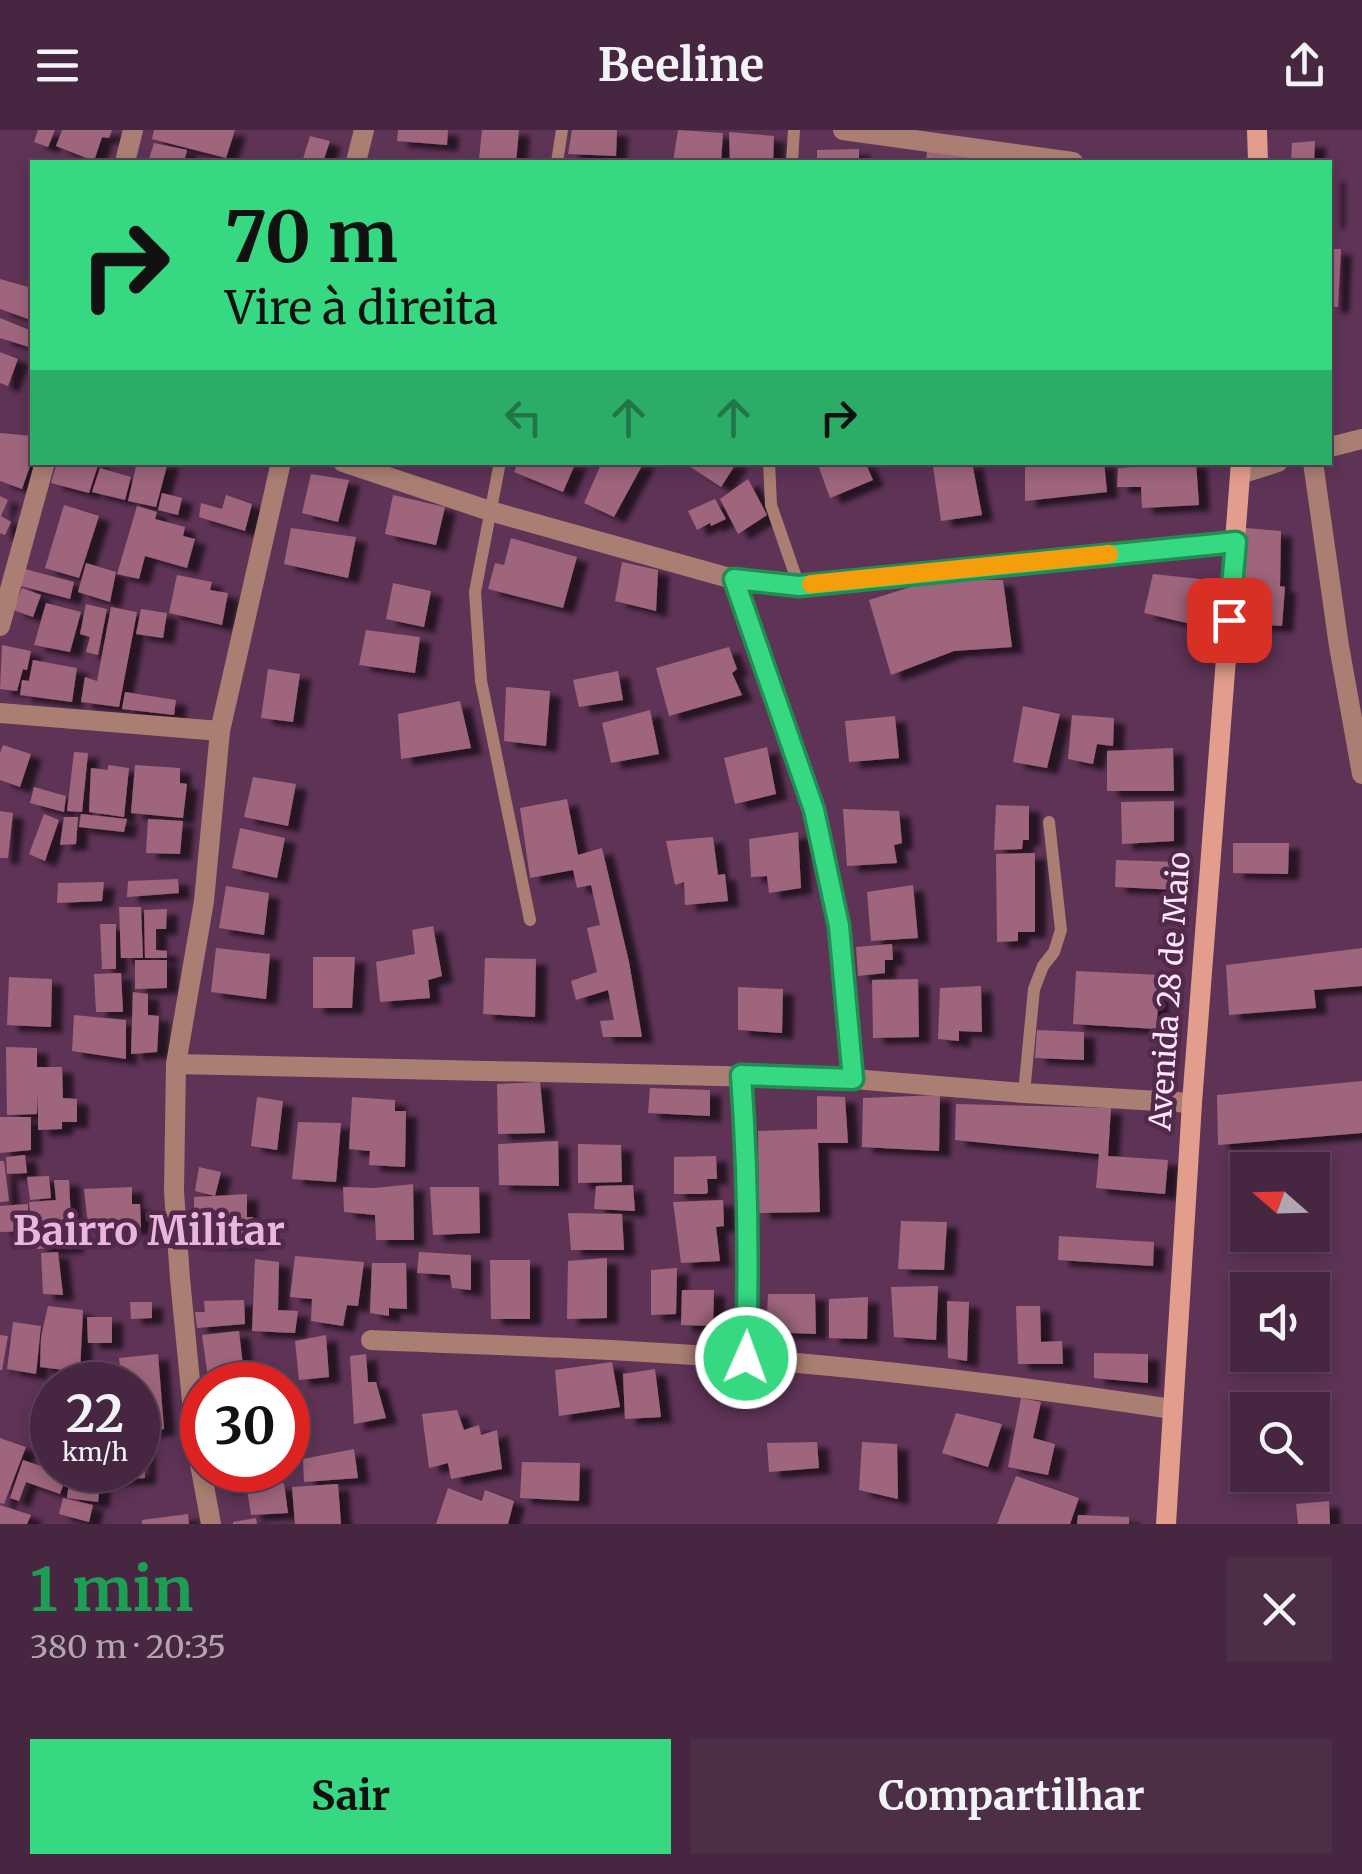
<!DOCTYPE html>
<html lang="pt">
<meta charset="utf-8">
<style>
:root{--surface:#462640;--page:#4d2e47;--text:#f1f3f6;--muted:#b0a5b1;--line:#5e4359;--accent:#36d881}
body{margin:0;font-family:Merriweather,serif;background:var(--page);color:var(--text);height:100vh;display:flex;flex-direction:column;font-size:38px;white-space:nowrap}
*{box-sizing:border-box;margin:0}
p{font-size:32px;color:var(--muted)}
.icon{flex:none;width:55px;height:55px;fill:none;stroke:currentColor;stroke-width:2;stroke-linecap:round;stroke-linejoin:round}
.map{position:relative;height:1394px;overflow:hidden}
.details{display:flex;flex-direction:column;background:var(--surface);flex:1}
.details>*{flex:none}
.top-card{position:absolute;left:30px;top:30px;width:1302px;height:305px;border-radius:0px;box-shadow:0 5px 15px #0003,0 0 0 2px var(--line);background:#36d881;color:#111;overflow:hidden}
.needle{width:65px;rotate:290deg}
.fabs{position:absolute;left:1230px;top:1022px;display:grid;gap:20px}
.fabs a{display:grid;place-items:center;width:100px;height:100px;border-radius:0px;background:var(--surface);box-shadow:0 5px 15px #0003,0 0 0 2px var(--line);font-size:50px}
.speed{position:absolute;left:30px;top:1232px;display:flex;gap:20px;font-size:50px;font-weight:700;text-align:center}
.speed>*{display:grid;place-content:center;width:130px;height:130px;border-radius:50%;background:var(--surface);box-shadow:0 5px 15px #0003,0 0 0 2px var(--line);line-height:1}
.speed small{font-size:25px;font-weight:400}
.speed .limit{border:15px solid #d22;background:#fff;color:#111}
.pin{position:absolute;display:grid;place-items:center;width:85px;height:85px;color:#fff;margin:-42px;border-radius:20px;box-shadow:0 5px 15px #0006}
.me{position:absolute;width:110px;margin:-55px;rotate:2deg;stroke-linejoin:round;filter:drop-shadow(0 0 8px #0008)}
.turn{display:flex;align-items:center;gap:35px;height:210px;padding:0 30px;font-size:45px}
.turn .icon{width:130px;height:130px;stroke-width:2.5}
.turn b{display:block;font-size:70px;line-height:85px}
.lanes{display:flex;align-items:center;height:95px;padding:0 30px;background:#0003;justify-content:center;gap:50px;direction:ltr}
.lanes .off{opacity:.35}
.round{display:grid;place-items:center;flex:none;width:105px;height:105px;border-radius:0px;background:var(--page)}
.overview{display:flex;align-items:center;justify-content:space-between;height:170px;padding:0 30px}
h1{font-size:60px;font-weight:700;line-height:75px;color:#1e9e55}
.action{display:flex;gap:20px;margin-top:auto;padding:20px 30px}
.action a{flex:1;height:115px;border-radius:0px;background:var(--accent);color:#111;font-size:40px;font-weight:700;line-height:115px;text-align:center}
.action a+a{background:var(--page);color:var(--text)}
header{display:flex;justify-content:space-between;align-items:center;height:130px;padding:0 30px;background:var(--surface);font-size:45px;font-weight:700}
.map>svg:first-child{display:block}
.building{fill:#9e657c;filter:url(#shadow)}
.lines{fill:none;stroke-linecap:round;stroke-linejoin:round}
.lane{stroke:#aa7e73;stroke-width:12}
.street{stroke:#aa7e73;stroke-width:20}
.secondary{stroke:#e29d8c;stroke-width:20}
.route-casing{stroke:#238c54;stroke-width:25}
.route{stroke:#36d881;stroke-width:18}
.slow{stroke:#f59e0b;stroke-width:18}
.labels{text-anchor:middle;stroke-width:9;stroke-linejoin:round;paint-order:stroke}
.street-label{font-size:30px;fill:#fde7f8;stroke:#52294b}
.district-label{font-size:40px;font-weight:bold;fill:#eab6de;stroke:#52294b}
</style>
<header><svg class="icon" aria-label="menu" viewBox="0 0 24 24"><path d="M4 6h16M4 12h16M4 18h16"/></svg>Beeline<svg class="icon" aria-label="share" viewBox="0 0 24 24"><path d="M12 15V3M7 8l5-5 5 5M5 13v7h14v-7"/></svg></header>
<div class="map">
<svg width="1362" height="1394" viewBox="0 0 1362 1394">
<defs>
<filter id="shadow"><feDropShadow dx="11" dy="6" stdDeviation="2.5" flood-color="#0009"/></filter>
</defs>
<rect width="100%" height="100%" fill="#5e3356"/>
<g class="building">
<path d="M38 0H55L48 17 34 12Z"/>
<path d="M62 0H112L109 8 102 7 94 31 56 16Z"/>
<path d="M154 0H235L226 28 152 9Z"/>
<path d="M398 0H448L447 15 397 11Z"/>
<path d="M482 0H519L516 32 479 29Z"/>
<path d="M572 0H617L616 26 568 24Z"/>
<path d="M678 0 723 3 721 32H673Z"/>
<path d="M729 2 774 6 773 32H730Z"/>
<path d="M310 6 330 11 323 32H302Z"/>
<path d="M1315 11 1314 32H1291L1292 13Z"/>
<path d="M154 13 187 20 184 32H148Z"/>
<path d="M859 19V32H817V20Z"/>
<path d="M927 20 990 26V32H926Z"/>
<path d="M1330 46H1334V93L1330 92Z"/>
<path d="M1330 119H1341L1338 177H1330Z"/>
<path d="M0 149 32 158V177L28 189 0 179Z"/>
<path d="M0 188 32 201V218L0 208Z"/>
<path d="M0 222 18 229 8 256 0 253Z"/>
<path d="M0 303 32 306V330L22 359 0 351Z"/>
<path d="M57 332H99L89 363 51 353Z"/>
<path d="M137 332H168L156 377 128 371Z"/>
<path d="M518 332H576L563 362 514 342Z"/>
<path d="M602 332H644L614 387 584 373Z"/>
<path d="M692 332H737L721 357 689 336Z"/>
<path d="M817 332H865L873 350 830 368Z"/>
<path d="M972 332 982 385 941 391 933 336Z"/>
<path d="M1025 332H1104L1107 362 1025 371Z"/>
<path d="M1132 332H1196L1199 375 1142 378 1141 357H1117L1118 338 1133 337Z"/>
<path d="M100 338 131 347 125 370 92 362Z"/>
<path d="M311 344 349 350 338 392 302 383Z"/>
<path d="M748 349 767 385 738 404 720 369Z"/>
<path d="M162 363 182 368 178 385 158 380Z"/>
<path d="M226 365 252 374 245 401 199 387 201 373 222 379Z"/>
<path d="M393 365 445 377 436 415 385 404Z"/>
<path d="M0 366 8 370 1 386 11 392 5 405 0 403Z"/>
<path d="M715 369 726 389 711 396 710 393 697 400 688 381Z"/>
<path d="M64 375 99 386 79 448 45 438Z"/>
<path d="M137 376 157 382 155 389 185 397 183 406 195 409 187 438 145 426 139 449 117 444Z"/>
<path d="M291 398 356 407 348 448 284 434Z"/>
<path d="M1246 398 1281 401 1280 456 1285 457 1282 496 1238 493Z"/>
<path d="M511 408 577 427 563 478 488 459 495 433 504 435Z"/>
<path d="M622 432 658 440 656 481 615 471Z"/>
<path d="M86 433 116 442 110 472 78 462Z"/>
<path d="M25 439 74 452 70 469 21 456Z"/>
<path d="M1153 444 1200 449 1191 494 1144 483Z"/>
<path d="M177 445 212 452 210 460 228 463 222 495 169 483Z"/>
<path d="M933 450H1003L1012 517 954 521 891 545 869 470Z"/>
<path d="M393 453 431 461 424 497 386 489Z"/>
<path d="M22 458 41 465 33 487 13 480Z"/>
<path d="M46 473 81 482 70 522 34 515Z"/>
<path d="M86 474 107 479 98 525 86 522 90 507 80 504Z"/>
<path d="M111 477 137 482 119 577 81 572 85 547 97 551Z"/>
<path d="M141 479 167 483 163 508 136 504Z"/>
<path d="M366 500 420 507 415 543 359 535Z"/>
<path d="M2 515 31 521 27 540 23 539 17 561 0 559Z"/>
<path d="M729 517 737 539 732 543 742 565 669 586 656 538Z"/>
<path d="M33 530 77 538 72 572 20 565 22 550 29 551Z"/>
<path d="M268 539 300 544 293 592 261 588Z"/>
<path d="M618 541 623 570 579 577 573 550Z"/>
<path d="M506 557 550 561 546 616 504 611Z"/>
<path d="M125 562 176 570 174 585 122 579Z"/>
<path d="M460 571 471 618 401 629 398 584Z"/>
<path d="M1023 576 1060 584 1047 638 1013 632Z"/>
<path d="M650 580 659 624 611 633 602 593Z"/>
<path d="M1072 585 1114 588 1113 616 1097 614 1093 634 1068 629Z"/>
<path d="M895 586 899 628 849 632 845 591Z"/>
<path d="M3 615 31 624 20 657 0 650V623Z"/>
<path d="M767 617 776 664 735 674 724 628Z"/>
<path d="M1173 618 1174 661H1107V621Z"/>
<path d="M74 622 88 623 82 682 67 681Z"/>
<path d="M108 635 129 638 124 687 89 682 91 638 108 640Z"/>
<path d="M135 635 180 638V653L187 654 183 688 131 683Z"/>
<path d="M253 647 296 654 288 696 244 687Z"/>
<path d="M34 657 66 666 64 682 30 673Z"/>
<path d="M567 669 578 725 602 718 629 832 642 907H603L600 891 614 890 608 860 576 870 571 851 597 842 587 798 600 795 591 755 577 758 573 740 530 748 520 678Z"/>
<path d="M1174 671V711L1122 714 1121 672Z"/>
<path d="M996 675 1029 676V710H1023L1022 719 994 720Z"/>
<path d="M843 679 899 681 902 713 894 715 897 733 847 736Z"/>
<path d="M0 681 13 683 8 728H0Z"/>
<path d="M44 684 59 690 45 731 29 724Z"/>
<path d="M81 684 127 689 124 702 79 697Z"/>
<path d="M64 687H78L76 714 60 715Z"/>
<path d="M148 689 183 691 180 724 146 723Z"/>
<path d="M240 698 285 708 277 748 232 738Z"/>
<path d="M798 702 801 758 769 763 767 746 751 747 749 709Z"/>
<path d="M713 707 718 745 725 744 728 771 685 775 684 752 675 755 666 711Z"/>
<path d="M1233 713H1289L1288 744 1233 743Z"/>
<path d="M1035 723V802H1018V811L997 812 996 724Z"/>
<path d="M1116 730 1179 732 1178 760 1115 757Z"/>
<path d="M178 749 179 763 127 767 128 751Z"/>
<path d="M104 752 102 771 57 773 58 753Z"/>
<path d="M913 755 918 808 871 811 867 762Z"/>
<path d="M226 756 269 763 264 805 219 798Z"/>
<path d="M119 777H141L143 828H121Z"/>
<path d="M167 779 166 799H156V820L167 821V828H145L144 780Z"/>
<path d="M100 794H116V839H102Z"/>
<path d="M433 796 442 846 428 850 430 868 380 872 376 832 415 824 412 800Z"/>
<path d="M892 814 893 830H885V843L858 846 856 817Z"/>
<path d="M216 818 270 824 266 869 211 862Z"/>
<path d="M1362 818V856L1314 860 1316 878 1229 885 1226 835Z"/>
<path d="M313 827H355L352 878H313Z"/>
<path d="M485 828 536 829 535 887 483 884Z"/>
<path d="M135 830H167V858L135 859Z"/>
<path d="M1076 841 1161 845 1156 899 1073 894Z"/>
<path d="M121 843 123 882H96L94 844Z"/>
<path d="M9 847 52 849 51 897 7 895Z"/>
<path d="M918 849 919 907 873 908 872 850Z"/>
<path d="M981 856 982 902 959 901V911L938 909 940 858Z"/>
<path d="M738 857 783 859 782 903 738 900Z"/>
<path d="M133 862 148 864V885L159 886 157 922 131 924Z"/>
<path d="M74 885 126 890V929L72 921Z"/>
<path d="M1037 900 1084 902V930L1035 928Z"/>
<path d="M6 917 37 918V937H62L63 968 77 969V992H62V999L38 1000V963L37 984 7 985Z"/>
<path d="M1362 951V1003L1218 1015 1217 965Z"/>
<path d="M540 952 545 1003 498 1004 497 954Z"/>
<path d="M650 958 710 960V986L648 983Z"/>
<path d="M940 965 939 1021 862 1017 863 968Z"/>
<path d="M817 966 845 967 848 1013H818L820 1082 759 1083 758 1001 817 999Z"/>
<path d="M257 967 283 971 277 1020 251 1016Z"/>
<path d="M352 967 395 970V981H406L405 1037 369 1035 370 1021 349 1019Z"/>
<path d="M956 974 1111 978 1108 1026 1168 1030 1165 1064 1096 1058 1099 1024 955 1010Z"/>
<path d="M0 987H31V1020L0 1023Z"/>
<path d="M298 992 341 993 336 1052 292 1049Z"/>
<path d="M558 1011 559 1056 499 1055 498 1014Z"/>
<path d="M578 1014 621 1015 622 1052 578 1053Z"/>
<path d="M25 1025 27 1043 7 1044 6 1027Z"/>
<path d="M716 1026 717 1049H707L708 1062 706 1064H674V1027Z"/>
<path d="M0 1031H4L9 1071 0 1072Z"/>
<path d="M199 1037 221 1042 215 1066 247 1064V1087H253L255 1114 194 1113V1067L215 1066 195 1061Z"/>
<path d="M49 1046 51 1068 30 1070 27 1047Z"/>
<path d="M54 1050H69L71 1091 31 1093 29 1072 56 1070Z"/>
<path d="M413 1054 414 1110H376L375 1085 344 1082 343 1057 375 1058Z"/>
<path d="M633 1055 635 1081 594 1079 596 1056Z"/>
<path d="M132 1057V1074H140L141 1098 89 1103 84 1059Z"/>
<path d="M430 1057H479L480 1103 433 1105Z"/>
<path d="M723 1070 724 1096 716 1097 720 1131 681 1133 673 1072Z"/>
<path d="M28 1074V1101L0 1102V1076Z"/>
<path d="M568 1083 622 1084 624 1120H571Z"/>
<path d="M901 1091 947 1092 944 1140 898 1139Z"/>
<path d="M56 1095V1103L73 1104V1117L37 1119V1105L30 1106V1096Z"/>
<path d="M1059 1106 1154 1112 1153 1136 1058 1130Z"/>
<path d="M58 1122 63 1165 43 1164 41 1123Z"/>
<path d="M419 1122 471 1125V1160L452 1158 450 1145 417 1143Z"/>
<path d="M295 1126 364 1132 358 1176 347 1175 343 1196 311 1191 312 1169 290 1167Z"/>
<path d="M607 1128V1188L567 1189 568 1131Z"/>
<path d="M255 1129 279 1132 278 1180 298 1181 295 1203 252 1201Z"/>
<path d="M490 1130H530V1189H491Z"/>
<path d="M372 1133H406L407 1179 389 1178V1186L370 1183Z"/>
<path d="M677 1138 676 1184 651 1185V1140Z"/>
<path d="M938 1156 936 1210 894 1207 891 1157Z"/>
<path d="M682 1160H714L713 1196 681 1195Z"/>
<path d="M768 1164H815L816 1204 766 1202Z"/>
<path d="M868 1167 867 1209 829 1208V1169Z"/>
<path d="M244 1170 245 1194 197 1198 195 1182H205L204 1171Z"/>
<path d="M947 1171 969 1172 967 1231 948 1228Z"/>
<path d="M130 1172H152V1188L131 1189Z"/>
<path d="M48 1176 83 1180 80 1242 40 1237 41 1207Z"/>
<path d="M1016 1176H1040L1041 1212 1062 1211 1063 1234H1018Z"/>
<path d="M87 1187H112V1213H88Z"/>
<path d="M13 1192 41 1196 36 1244 7 1239Z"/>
<path d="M239 1201 245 1253 209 1255 202 1205Z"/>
<path d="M0 1205 8 1206 2 1240H0Z"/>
<path d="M326 1205 329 1247 299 1250 295 1211Z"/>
<path d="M1094 1223 1148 1224V1253L1094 1248Z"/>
<path d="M158 1224 164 1299 143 1303 145 1348 105 1350 104 1340H138V1255H122L119 1228Z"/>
<path d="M366 1224 368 1252H376L386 1288 354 1294 350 1226Z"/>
<path d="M612 1232 620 1277 559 1286 555 1240Z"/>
<path d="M655 1239 661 1287 625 1289 623 1244Z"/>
<path d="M1021 1268 1041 1272 1033 1308 1055 1314 1048 1345 1008 1337Z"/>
<path d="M1275 1275V1280H1250V1276Z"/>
<path d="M457 1280 464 1300 479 1295 481 1305 497 1300 502 1339 451 1349 448 1333 429 1338 422 1284Z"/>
<path d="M956 1283 1002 1294 988 1337 942 1323Z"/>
<path d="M0 1308 26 1317 4 1374 0 1373Z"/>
<path d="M817 1312 819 1338 769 1342 767 1313Z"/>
<path d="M862 1312 897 1314 898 1369 859 1360Z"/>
<path d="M354 1319 358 1348 304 1352 303 1329Z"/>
<path d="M23 1330 67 1345 60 1364 26 1352 19 1371 10 1368Z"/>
<path d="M522 1332 580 1333 579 1371 520 1368Z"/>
<path d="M219 1340H244L246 1355 223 1358Z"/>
<path d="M1016 1346 1079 1368 1070 1394H997Z"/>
<path d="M69 1352 100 1355 98 1372 67 1368Z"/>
<path d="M284 1353 288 1383 251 1385 247 1359Z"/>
<path d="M338 1354 341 1394H295L292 1357Z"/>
<path d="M448 1358 482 1371 485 1360 514 1371 508 1394H436Z"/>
<path d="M63 1368 93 1375 89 1392 59 1384Z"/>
<path d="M1329 1371 1330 1394H1298L1296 1374Z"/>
<path d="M0 1375 31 1385 27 1394H0Z"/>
<path d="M188 1384 189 1394H142V1390Z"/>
<path d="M1078 1385 1129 1387V1394H1077Z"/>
<path d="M256 1388 257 1394H233V1392Z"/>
</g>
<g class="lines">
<g class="lane">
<path d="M557 32 562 0"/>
<path d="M792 32 794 0"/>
<path d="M500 332 475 462 481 551 530 790"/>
<path d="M769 332 771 375 799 456"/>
<path d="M1024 963 1034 859 1043 836 1054 822 1061 800 1049 692"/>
</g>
<g class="street">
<path d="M843 0 1073 32"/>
<path d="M125 32 133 0"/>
<path d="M356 32 364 0"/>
<path d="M1330 317 1362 309"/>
<path d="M343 332 490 381 733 449 799 456 1235 412"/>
<path d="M1313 332 1339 516 1362 644"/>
<path d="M1240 344 1278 332"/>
<path d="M733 449 814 680 839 797 853 949"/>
<path d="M0 496 45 332"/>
<path d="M0 583 220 601"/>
<path d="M176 934 853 949 1024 963 1192 973"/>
<path d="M741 945C748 1040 749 1133 746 1229"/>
<path d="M371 1210C497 1215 624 1219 750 1229 891 1240 1032 1258 1172 1279"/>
<path d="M211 1394 196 1312 180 1149 174 1061 176 934 204 771 220 601 281 332"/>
</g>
<g class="secondary">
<path d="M1257 0 1258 32"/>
<path d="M1166 1394 1192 973 1241 332"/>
</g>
</g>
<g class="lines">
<g class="route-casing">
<path id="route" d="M746 1228C749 1133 748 1040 741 945L853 949 839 796 814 680 734 449 799 456 1236 412 1229 490"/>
</g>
<use href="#route" class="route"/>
<path class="slow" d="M811 454 1109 424"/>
</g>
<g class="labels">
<g class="street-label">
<text transform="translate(1170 861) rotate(-86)" y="10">Avenida 28 de Maio</text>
</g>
<g class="district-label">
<text x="149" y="1115">Bairro Militar</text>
</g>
</g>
</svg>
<div class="fabs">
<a><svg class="needle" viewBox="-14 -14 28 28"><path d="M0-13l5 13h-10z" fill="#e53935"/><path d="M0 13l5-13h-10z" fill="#b0a5b1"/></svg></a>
<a><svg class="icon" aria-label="sound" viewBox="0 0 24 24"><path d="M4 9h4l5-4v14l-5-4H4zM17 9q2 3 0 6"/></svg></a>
<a><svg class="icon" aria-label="search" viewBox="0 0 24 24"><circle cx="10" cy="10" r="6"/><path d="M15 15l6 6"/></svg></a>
</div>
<div class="speed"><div>22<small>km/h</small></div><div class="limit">30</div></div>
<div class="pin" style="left:1229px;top:490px;background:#d93025"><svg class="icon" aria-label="arrive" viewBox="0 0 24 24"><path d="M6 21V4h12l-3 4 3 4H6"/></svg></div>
<svg class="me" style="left:746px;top:1228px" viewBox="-20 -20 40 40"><circle r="17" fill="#36d881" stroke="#fff" stroke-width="3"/><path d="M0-11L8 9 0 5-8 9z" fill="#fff"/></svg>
<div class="top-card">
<div class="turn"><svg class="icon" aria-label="right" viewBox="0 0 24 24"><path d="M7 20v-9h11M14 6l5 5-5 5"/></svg><div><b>70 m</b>Vire à direita</div></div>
<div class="lanes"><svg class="icon off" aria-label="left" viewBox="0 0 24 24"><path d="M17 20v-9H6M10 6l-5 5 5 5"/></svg><svg class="icon off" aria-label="ahead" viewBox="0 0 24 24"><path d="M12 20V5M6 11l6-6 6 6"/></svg><svg class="icon off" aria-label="ahead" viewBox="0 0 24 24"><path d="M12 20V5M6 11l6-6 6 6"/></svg><svg class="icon" aria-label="right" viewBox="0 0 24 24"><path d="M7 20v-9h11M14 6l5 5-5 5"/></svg></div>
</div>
</div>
<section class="details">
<div class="overview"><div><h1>1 min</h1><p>380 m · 20:35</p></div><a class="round"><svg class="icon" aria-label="close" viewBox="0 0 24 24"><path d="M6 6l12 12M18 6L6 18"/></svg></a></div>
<div class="action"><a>Sair</a><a>Compartilhar</a></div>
</section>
